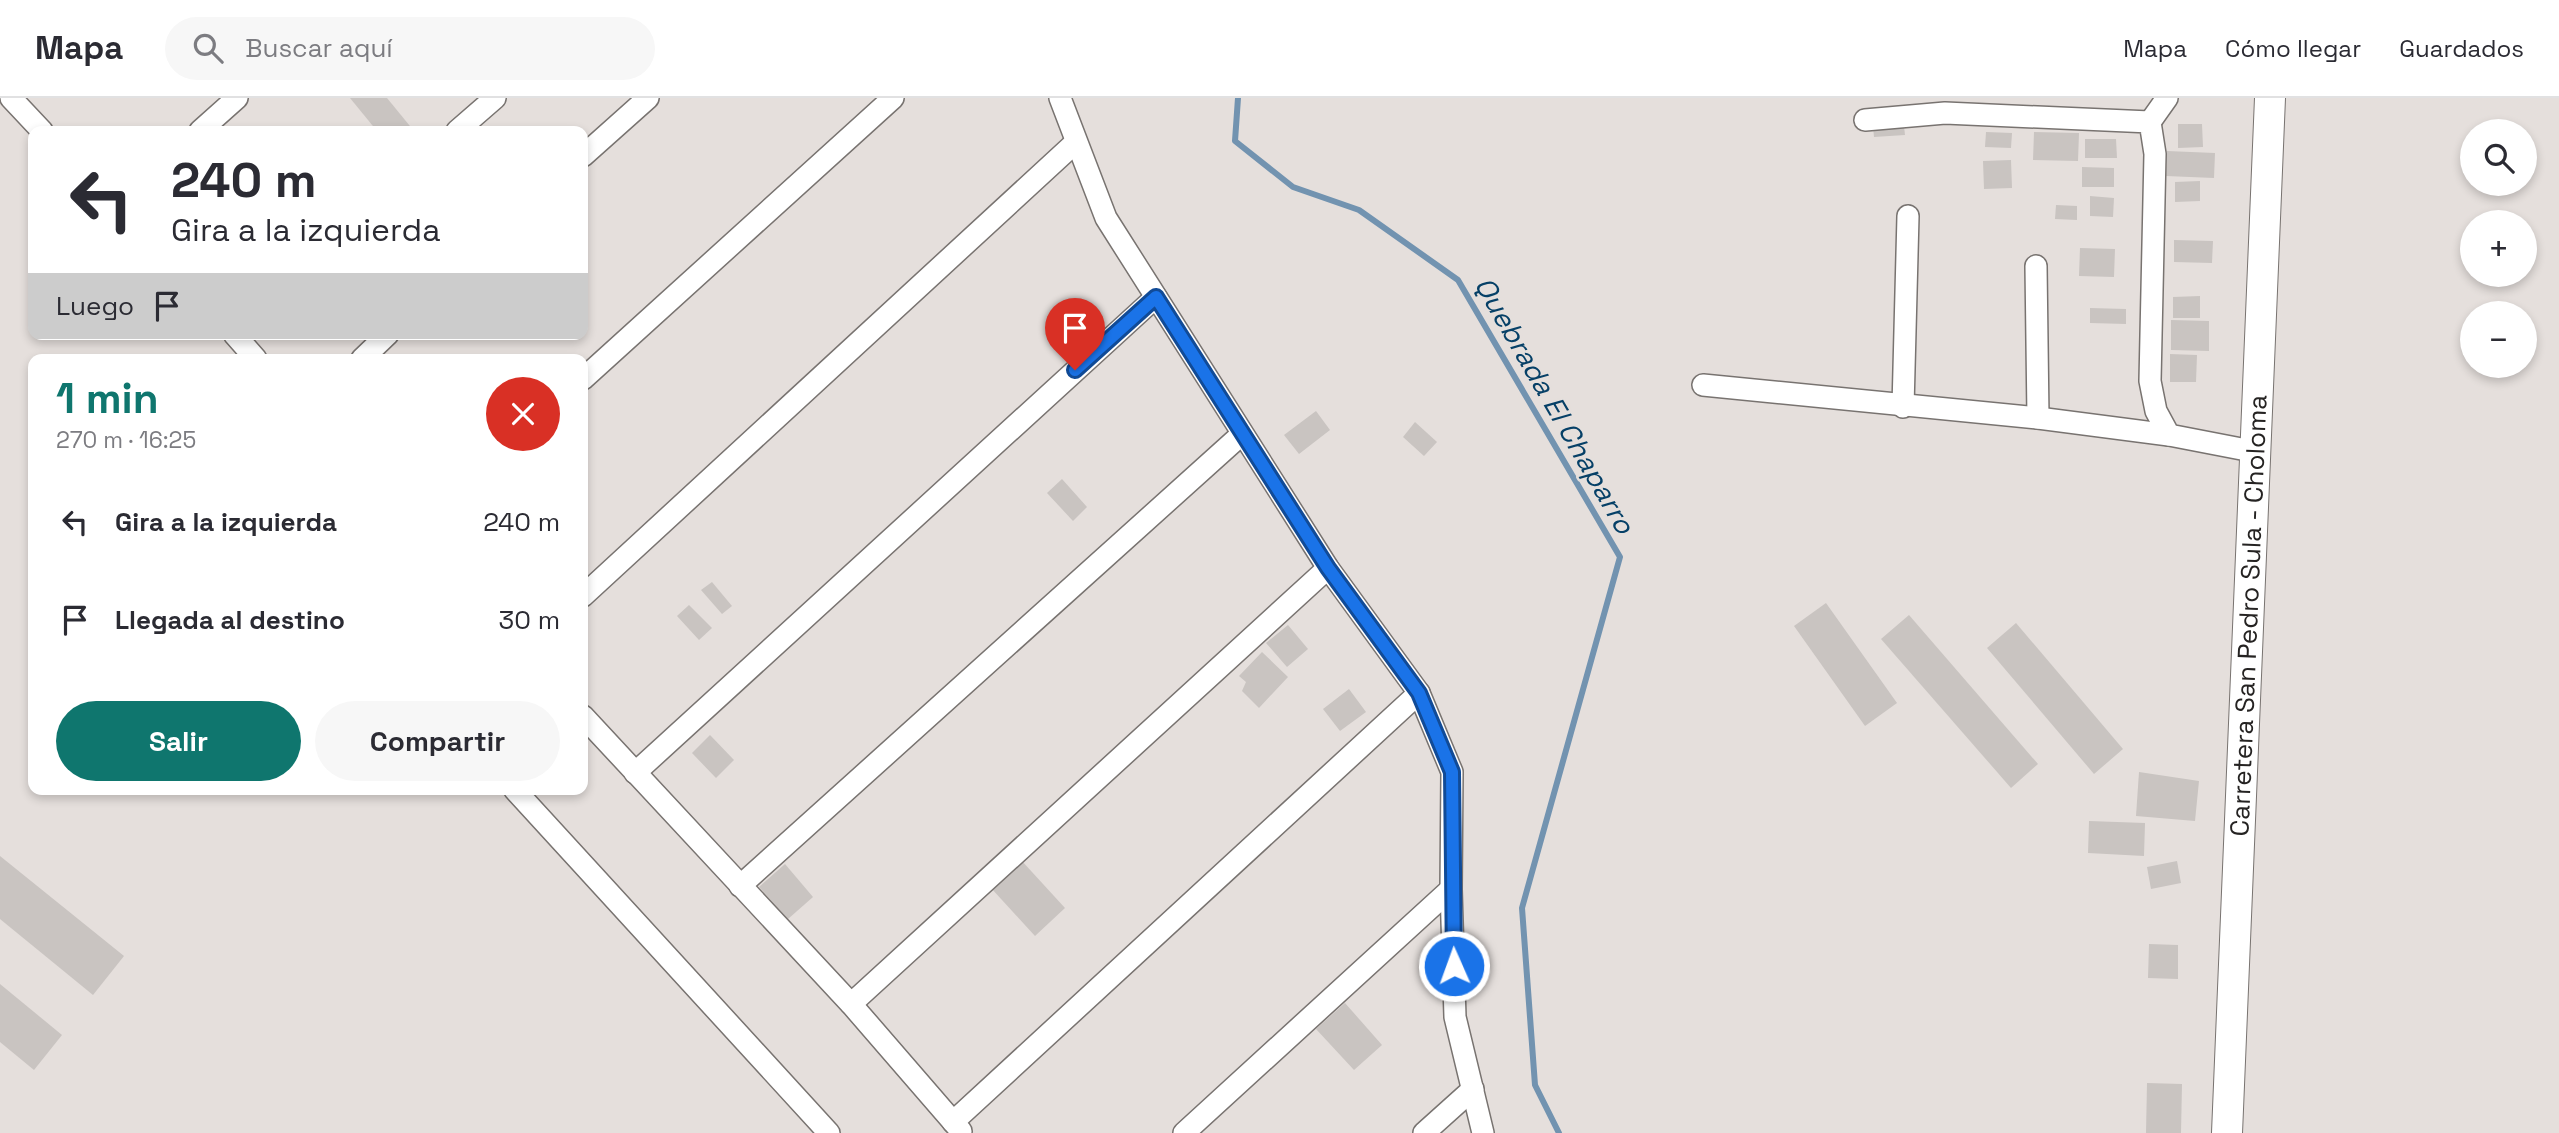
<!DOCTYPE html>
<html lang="es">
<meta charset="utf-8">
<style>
:root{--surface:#fff;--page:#f7f7f7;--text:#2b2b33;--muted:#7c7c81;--line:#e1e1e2;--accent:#0f766e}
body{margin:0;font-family:"Space Grotesk",sans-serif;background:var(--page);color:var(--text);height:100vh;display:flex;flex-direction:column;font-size:26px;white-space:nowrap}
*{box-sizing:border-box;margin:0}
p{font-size:23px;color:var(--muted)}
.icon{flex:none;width:38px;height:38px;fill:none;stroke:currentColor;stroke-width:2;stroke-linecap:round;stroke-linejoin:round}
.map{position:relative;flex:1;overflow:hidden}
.drawer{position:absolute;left:28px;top:256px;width:560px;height:441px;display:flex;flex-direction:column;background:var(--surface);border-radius:14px;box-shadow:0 4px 10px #0003}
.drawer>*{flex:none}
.top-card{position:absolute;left:28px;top:28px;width:560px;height:214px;border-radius:14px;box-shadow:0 4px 10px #0003;background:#fff;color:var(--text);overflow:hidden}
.fabs{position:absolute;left:2460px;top:21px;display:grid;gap:14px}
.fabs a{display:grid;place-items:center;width:77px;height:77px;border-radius:50%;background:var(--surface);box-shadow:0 4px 10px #0003;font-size:35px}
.pin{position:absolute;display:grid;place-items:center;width:60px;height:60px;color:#fff;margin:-72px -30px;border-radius:50% 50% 50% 0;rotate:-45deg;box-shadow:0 0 7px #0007}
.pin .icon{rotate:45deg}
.me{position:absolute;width:77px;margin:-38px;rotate:358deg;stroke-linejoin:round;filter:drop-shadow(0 0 5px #0008)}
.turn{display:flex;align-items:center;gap:24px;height:147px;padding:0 28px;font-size:32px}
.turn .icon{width:91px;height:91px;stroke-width:2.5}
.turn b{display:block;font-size:49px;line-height:60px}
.then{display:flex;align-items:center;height:66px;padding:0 28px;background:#0003;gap:14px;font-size:26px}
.round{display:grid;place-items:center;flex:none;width:74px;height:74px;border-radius:37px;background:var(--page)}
.overview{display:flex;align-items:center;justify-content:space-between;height:119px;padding:0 28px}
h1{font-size:42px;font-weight:600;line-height:52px;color:var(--accent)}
.primary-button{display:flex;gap:14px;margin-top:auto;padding:14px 28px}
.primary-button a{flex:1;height:80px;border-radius:42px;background:var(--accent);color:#fff;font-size:28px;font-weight:600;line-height:80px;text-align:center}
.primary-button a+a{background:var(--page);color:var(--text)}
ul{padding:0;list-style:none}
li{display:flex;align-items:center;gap:21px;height:98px;padding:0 28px}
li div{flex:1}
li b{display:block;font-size:26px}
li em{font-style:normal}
header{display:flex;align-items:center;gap:42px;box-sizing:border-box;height:98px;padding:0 35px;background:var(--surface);border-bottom:2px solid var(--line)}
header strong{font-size:33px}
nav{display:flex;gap:38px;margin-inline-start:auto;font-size:24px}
.search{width:490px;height:63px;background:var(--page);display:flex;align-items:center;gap:18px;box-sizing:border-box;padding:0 24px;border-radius:38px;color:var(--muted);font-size:26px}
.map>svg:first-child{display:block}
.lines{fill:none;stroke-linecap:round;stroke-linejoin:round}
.stream{stroke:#7293b0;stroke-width:6}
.building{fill:#c9c4c1}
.street-casing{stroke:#787370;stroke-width:24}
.secondary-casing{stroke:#787370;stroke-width:32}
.street{stroke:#fff;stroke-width:21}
.secondary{stroke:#fff;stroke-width:30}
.route-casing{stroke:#114b97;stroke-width:18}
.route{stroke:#1a73e8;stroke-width:12}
.labels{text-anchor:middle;stroke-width:5;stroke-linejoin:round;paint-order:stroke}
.street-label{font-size:26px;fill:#252322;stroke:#e5dfdc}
.water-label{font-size:28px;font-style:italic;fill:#064067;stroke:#e5dfdc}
</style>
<header>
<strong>Mapa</strong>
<div class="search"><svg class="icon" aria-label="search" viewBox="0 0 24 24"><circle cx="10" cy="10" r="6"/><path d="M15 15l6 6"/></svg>Buscar aquí</div>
<nav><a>Mapa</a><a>Cómo llegar</a><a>Guardados</a></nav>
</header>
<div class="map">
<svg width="2559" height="1035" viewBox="0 0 2559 1035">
<rect width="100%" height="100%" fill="#e5dfdc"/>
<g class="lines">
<path class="stream" d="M1238 0 1235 43 1293 89 1359 112 1458 182 1620 459 1522 810 1535 987 1559 1035"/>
</g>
<g class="building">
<path d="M350 0H387L414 33H377Z"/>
<path d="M2178 26H2202L2203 49 2178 50Z"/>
<path d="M1904 28 1905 37 1874 39 1873 29Z"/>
<path d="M1986 34 2012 35 2011 50 1985 49Z"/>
<path d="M2034 34 2079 35 2078 63 2033 62Z"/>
<path d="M2085 41H2116L2117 60H2085Z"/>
<path d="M2167 53 2215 55 2214 80 2166 78Z"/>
<path d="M2011 62 2012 90 1984 91 1983 63Z"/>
<path d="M2082 69 2114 70V89H2082Z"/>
<path d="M2200 83V103L2175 104V84Z"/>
<path d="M2090 98 2114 100 2113 119 2090 118Z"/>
<path d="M2056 107 2077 108V122L2055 121Z"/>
<path d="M2174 142 2213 143 2212 165 2174 164Z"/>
<path d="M2080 150 2115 151 2114 179 2079 178Z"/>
<path d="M2200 198V220H2173V199Z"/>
<path d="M2090 210 2126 211V226L2090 225Z"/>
<path d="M2171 222 2209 223V253L2171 252Z"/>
<path d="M2170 256 2197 257 2196 284H2170Z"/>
<path d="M1316 313 1330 332 1299 356 1284 337Z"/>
<path d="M1415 324 1437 344 1424 358 1403 339Z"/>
<path d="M1062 381 1087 409 1073 423 1047 395Z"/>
<path d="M712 484 732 508 722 516 701 492Z"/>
<path d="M1826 505 1897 605 1865 628 1794 528Z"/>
<path d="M689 507 712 530 699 542 677 518Z"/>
<path d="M1909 517 2038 666 2011 690 1881 541Z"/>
<path d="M2016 525 2123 651 2094 676 1987 550Z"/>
<path d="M1288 527 1308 551 1287 569 1266 545Z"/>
<path d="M1262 554 1288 579 1259 610 1242 593 1246 584 1239 578Z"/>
<path d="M1349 591 1366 614 1340 633 1323 611Z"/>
<path d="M710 637 734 662 716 680 692 655Z"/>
<path d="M2139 674 2199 683 2195 723 2136 718Z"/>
<path d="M2089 723 2145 725 2144 758 2088 755Z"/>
<path d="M0 758 124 858 93 897 0 821Z"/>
<path d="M1021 762 1065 810 1035 838 991 790Z"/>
<path d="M2177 763 2181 785 2151 791 2147 769Z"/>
<path d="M785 766 813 799 788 821 759 789Z"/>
<path d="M2149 846 2178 847V881L2148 880Z"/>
<path d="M0 886 62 937 34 972 0 944Z"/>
<path d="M1345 905 1382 947 1354 972 1316 931Z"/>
<path d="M2147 985 2182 986 2181 1035H2146Z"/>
</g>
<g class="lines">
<g class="street-casing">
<g id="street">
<path d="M11 0 42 33"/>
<path d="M1060 0 1106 120 1328 470 1419 595 1452 674 1451 791 1455 919 1483 1035"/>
<path d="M1865 22 1945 15 2150 24 2155 56 2150 283 2156 313 2169 337 2257 354"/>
<path d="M2150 24 2167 0"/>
<path d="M200 33 237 0"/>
<path d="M457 33 495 0"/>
<path d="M583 58 648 0"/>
<path d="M2036 168 2038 320"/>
<path d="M234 236 256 261"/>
<path d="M362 261 388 236"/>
<path d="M583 281 893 0"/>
<path d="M1703 287 2038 320 2169 337"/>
<path d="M1903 309 1908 118"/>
<path d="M583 498 1076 44"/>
<path d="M583 618 851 906 961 1033"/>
<path d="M635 675 1156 199"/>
<path d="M514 691 829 1035"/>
<path d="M740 788 1242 336"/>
<path d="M851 906 1328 470"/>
<path d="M953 1024 1419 595"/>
<path d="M1184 1035 1451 791"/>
<path d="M1424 1035 1473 991"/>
</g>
</g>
<g class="secondary-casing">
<g id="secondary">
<path id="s1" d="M2227 1035 2270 0"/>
</g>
</g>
<use href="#street" class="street"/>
<use href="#secondary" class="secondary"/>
</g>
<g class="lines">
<g class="route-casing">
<path id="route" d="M1075 272 1156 199 1328 470 1419 595 1452 674 1454 868"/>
</g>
<use href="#route" class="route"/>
</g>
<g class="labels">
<g class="street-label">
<text dy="9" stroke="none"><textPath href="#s1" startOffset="518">Carretera San Pedro Sula - Choloma</textPath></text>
</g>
<g class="water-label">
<text transform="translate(1555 307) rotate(60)" y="10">Quebrada El Chaparro</text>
</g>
</g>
</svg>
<div class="fabs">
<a><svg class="icon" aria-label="search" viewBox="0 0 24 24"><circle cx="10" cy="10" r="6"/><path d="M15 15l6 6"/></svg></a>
<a>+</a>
<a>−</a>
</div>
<div class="pin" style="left:1075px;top:272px;background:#d93025"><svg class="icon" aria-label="arrive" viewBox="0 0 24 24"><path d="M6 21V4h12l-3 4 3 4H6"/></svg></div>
<svg class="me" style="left:1454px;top:868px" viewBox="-20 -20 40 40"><circle r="17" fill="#1a73e8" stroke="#fff" stroke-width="3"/><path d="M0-11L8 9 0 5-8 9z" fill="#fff"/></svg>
<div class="top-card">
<div class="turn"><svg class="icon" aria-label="left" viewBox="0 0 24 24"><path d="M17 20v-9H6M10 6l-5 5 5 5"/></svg><div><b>240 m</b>Gira a la izquierda</div></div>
<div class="then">Luego<svg class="icon" aria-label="arrive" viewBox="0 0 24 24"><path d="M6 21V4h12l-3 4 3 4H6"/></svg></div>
</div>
<section class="drawer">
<div class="overview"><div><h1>1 min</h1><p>270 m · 16:25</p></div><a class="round" style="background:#d93025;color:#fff"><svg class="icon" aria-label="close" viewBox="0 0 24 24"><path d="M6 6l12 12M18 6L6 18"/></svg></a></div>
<ul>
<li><svg class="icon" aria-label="left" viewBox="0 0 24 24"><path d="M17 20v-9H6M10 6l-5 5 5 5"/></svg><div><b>Gira a la izquierda</b></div><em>240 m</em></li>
<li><svg class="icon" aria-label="arrive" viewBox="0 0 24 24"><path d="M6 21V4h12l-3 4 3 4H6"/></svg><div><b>Llegada al destino</b></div><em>30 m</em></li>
</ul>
<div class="primary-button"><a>Salir</a><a>Compartir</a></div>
</section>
</div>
